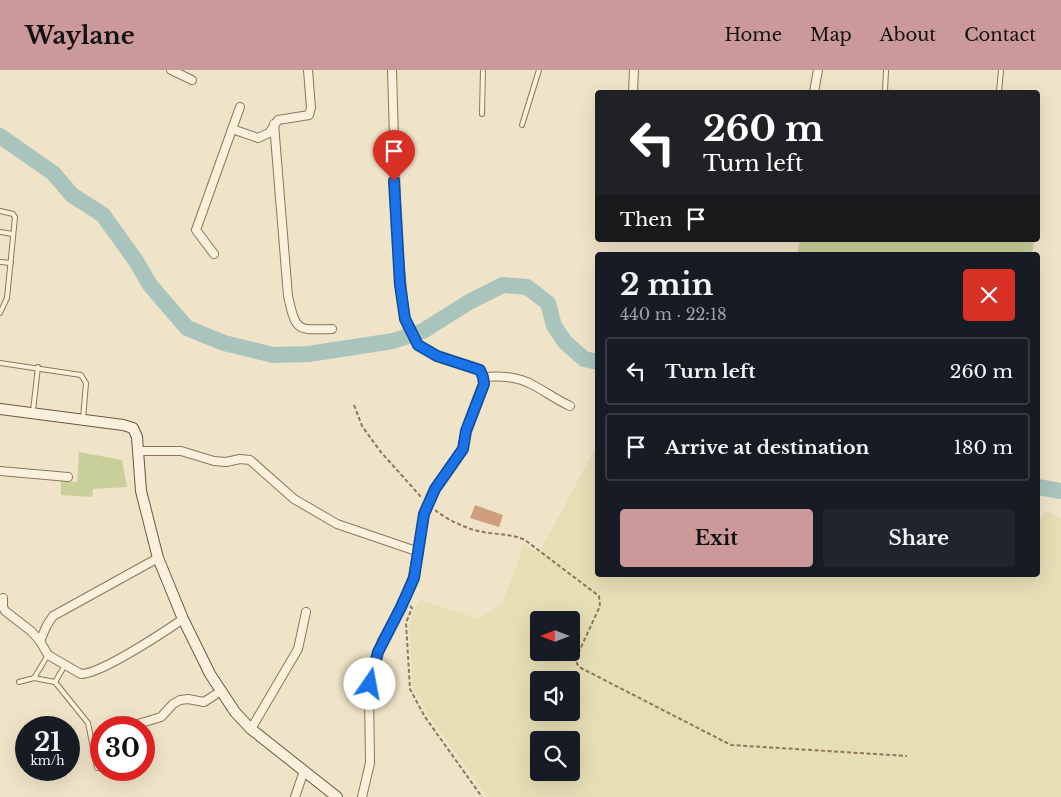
<!DOCTYPE html>
<meta charset="utf-8">
<style>
:root{--surface:#171b24;--page:#20242c;--text:#f1f3f6;--muted:#9ea1a6;--line:#363941;--accent:#cc999b}
body{margin:0;font-family:"Libre Baskerville",serif;background:var(--page);color:var(--text);height:100vh;display:flex;flex-direction:column;font-size:19px;white-space:nowrap}
*{box-sizing:border-box;margin:0}
p{font-size:16px;color:var(--muted)}
.icon{flex:none;width:28px;height:28px;fill:none;stroke:currentColor;stroke-width:2;stroke-linecap:round;stroke-linejoin:round}
.map{position:relative;flex:1;overflow:hidden}
.drawer{position:absolute;left:595px;top:182px;width:445px;height:325px;display:flex;flex-direction:column;background:var(--surface);border-radius:5px;box-shadow:0 5px 20px #0002}
.drawer>*{flex:none}
.hud{position:absolute;left:595px;top:20px;width:445px;height:152px;border-radius:5px;box-shadow:0 5px 20px #0002;background:#202124;color:#fff;overflow:hidden}
.needle{width:32px;rotate:270deg}
.buttons{position:absolute;left:530px;top:541px;display:grid;gap:10px}
.buttons a{display:grid;place-items:center;width:50px;height:50px;border-radius:5px;background:var(--surface);box-shadow:0 5px 20px #0002;font-size:25px}
.speed{position:absolute;left:15px;top:646px;display:flex;gap:10px;font-size:25px;font-weight:700;text-align:center}
.speed>*{display:grid;place-content:center;width:65px;height:65px;border-radius:50%;background:var(--surface);box-shadow:0 5px 20px #0002;line-height:1}
.speed small{font-size:12px;font-weight:400}
.speed .limit{border:8px solid #d22;background:#fff;color:#111}
.pin{position:absolute;display:grid;place-items:center;width:42px;height:42px;color:#fff;margin:-51px -21px;border-radius:50% 50% 50% 0;rotate:-45deg;box-shadow:0 0 5px #0007}
.pin .icon{rotate:45deg}
.me{position:absolute;width:55px;margin:-28px;rotate:12deg;stroke-linejoin:round;filter:drop-shadow(0 0 4px #0008)}
.turn{display:flex;align-items:center;gap:18px;height:105px;padding:0 25px;font-size:22px}
.turn .icon{width:65px;height:65px;stroke-width:2.5}
.turn b{display:block;font-size:35px;line-height:42px}
.then{display:flex;align-items:center;height:48px;padding:0 25px;background:#0003;gap:10px;font-size:19px}
.round{display:grid;place-items:center;flex:none;width:52px;height:52px;border-radius:5px;background:var(--page)}
.headline{display:flex;align-items:center;justify-content:space-between;height:85px;padding:0 25px}
h1{font-size:30px;font-weight:700;line-height:38px}
.cta{display:flex;gap:10px;margin-top:auto;padding:10px 25px}
.cta a{flex:1;height:58px;border-radius:5px;background:var(--accent);color:#111;font-size:20px;font-weight:700;line-height:58px;text-align:center}
.cta a+a{background:var(--page);color:var(--text)}
ul{padding:0;list-style:none}
li{display:flex;align-items:center;gap:15px;height:68px;margin:0 10px 8px;padding:0 15px;border:2px solid var(--line);border-radius:5px}
li div{flex:1}
li b{display:block;font-size:19px}
li em{font-style:normal}
header{display:flex;align-items:center;gap:30px;box-sizing:border-box;height:70px;padding:0 25px;background:var(--accent);color:#111}
header strong{font-size:24px}
nav{display:flex;gap:28px;margin-inline-start:auto;font-size:18px}
.map>svg:first-child{display:block}
.farmland{fill:#e6deb5;fill-rule:evenodd}
.green{fill:#c9cf9b}
.lines{fill:none;stroke-linecap:round;stroke-linejoin:round}
.river{stroke:#a9c4bc;stroke-width:16}
.building{fill:#cf9f7d}
.lane-casing{stroke:#8d765c;stroke-width:6}
.street-casing{stroke:#8d765c;stroke-width:10}
.secondary-casing{stroke:#6f573f;stroke-width:12}
.path{stroke:#8d765c;stroke-width:2;stroke-dasharray:4 2.5;stroke-linecap:butt}
.lane{stroke:#faf1dc;stroke-width:4}
.street{stroke:#faf1dc;stroke-width:8}
.secondary{stroke:#faf1dc;stroke-width:10}
.route-casing{stroke:#114b97;stroke-width:12}
.route{stroke:#1a73e8;stroke-width:9}
</style>
<header>
<strong>Waylane</strong>
<nav><a>Home</a><a>Map</a><a>About</a><a>Contact</a></nav>
</header>
<div class="map">
<svg width="1061" height="727" viewBox="0 0 1061 727">
<rect width="100%" height="100%" fill="#f0e4c8"/>
<path class="farmland" d="M597 375 598 505H1038V459L1040 449 1045 441 1061 448V727H488L430 648 413 617 409 555 415 537 420 530 479 549 502 534 524 475 539 483ZM539 550H571V582H539ZM539 610H571V642H539ZM539 670H571V702H539Z"/>
<g class="green">
<path d="M800 170H1034L1032 185H797Z"/>
<path d="M79 382 122 390 127 417 93 419 92 427 61 425V411L77 412Z"/>
</g>
<g class="lines">
<g class="river">
<path d="M0 66 53 103 72 125 103 145 136 191 150 215 187 258 224 273 273 285 309 284 393 271 423 261 469 232 503 215 527 217 548 233 554 256 565 272 584 289 598 292"/>
<path d="M1038 417 1061 421"/>
</g>
</g>
<path class="building" d="M475 435 503 445 499 457 470 448Z"/>
<g class="lines">
<g class="lane-casing">
<g id="lane">
<path d="M885 22 886 0"/>
<path d="M999 22 1001 0"/>
<path d="M482 44 483 0"/>
<path d="M522 55 539 0"/>
<path d="M0 141 13 144 15 147 7 228 0 243"/>
<path d="M0 162 13 164"/>
<path d="M0 192 11 193"/>
<path d="M0 293 81 305 86 313 83 349"/>
<path d="M33 341 38 297"/>
<path d="M34 608 55 612 65 595"/>
<path d="M19 612 34 608 48 585"/>
<path d="M55 612 88 653 97 698"/>
</g>
</g>
<g class="street-casing">
<g id="street">
<path d="M171 0 192 10"/>
<path d="M633 22 634 0"/>
<path d="M814 22 818 0"/>
<path d="M274 54 288 226C296 262 297 260 332 259"/>
<path d="M232 59 258 68 269 63 278 50 309 45 311 38 308 0"/>
<path d="M214 184 196 160 240 37"/>
<path d="M483 307C501 306 517 306 533 315 546 322 557 330 570 336"/>
<path d="M138 381H181L214 391 226 392 240 389 250 390 294 429 337 454 419 482"/>
<path d="M0 401 68 407"/>
<path d="M3 528V537L5 541 31 561 40 571 48 585 81 604C101 604 164 562 183 549"/>
<path d="M40 571 47 555 53 546 158 488"/>
<path d="M128 657 161 647 173 634 180 630 188 629 204 632 221 621"/>
<path d="M251 659 298 579 306 542"/>
<path d="M295 727 304 701"/>
<path d="M362 727 370 693 369 622 374 593 382 571 404 531 413 507 424 444 435 419 463 379 466 361 484 315 483 307 480 300 437 286 418 275 405 249 397 170 392 0"/>
</g>
</g>
<g class="secondary-casing">
<path id="secondary" d="M0 339 123 355 133 358 137 367 141 421 158 488 183 549 210 604 235 642 251 659 337 727"/>
</g>
<g class="path">
<path d="M354 335 362 356 380 381 422 428"/>
<path d="M435 440C448 450 463 457 478 461 494 465 510 463 525 470L599 526 600 536 577 586V594L581 598 731 675 907 686"/>
<path d="M410 536 412 538 406 553 410 619 425 647 482 727"/>
</g>
<use href="#lane" class="lane"/>
<use href="#street" class="street"/>
<use href="#secondary" class="secondary"/>
</g>
<g class="lines">
<g class="route-casing">
<path id="route" d="M370 614 378 582 401 537 414 508 424 444 435 419 463 379 466 361 484 314 483 307 480 300 437 286 418 275 405 249 400 215 394 111"/>
</g>
<use href="#route" class="route"/>
</g>
</svg>
<div class="buttons">
<a><svg class="needle" viewBox="-14 -14 28 28"><path d="M0-13l5 13h-10z" fill="#e53935"/><path d="M0 13l5-13h-10z" fill="#9ea1a6"/></svg></a>
<a><svg class="icon" aria-label="sound" viewBox="0 0 24 24"><path d="M4 9h4l5-4v14l-5-4H4zM17 9q2 3 0 6"/></svg></a>
<a><svg class="icon" aria-label="search" viewBox="0 0 24 24"><circle cx="10" cy="10" r="6"/><path d="M15 15l6 6"/></svg></a>
</div>
<div class="speed"><div>21<small>km/h</small></div><div class="limit">30</div></div>
<div class="pin" style="left:394px;top:111px;background:#d93025"><svg class="icon" aria-label="arrive" viewBox="0 0 24 24"><path d="M6 21V4h12l-3 4 3 4H6"/></svg></div>
<svg class="me" style="left:370px;top:614px" viewBox="-20 -20 40 40"><circle r="19" fill="#fff"/><path d="M0-13L10 11 0 6-10 11z" fill="#1a73e8"/></svg>
<div class="hud">
<div class="turn"><svg class="icon" aria-label="left" viewBox="0 0 24 24"><path d="M17 20v-9H6M10 6l-5 5 5 5"/></svg><div><b>260 m</b>Turn left</div></div>
<div class="then">Then<svg class="icon" aria-label="arrive" viewBox="0 0 24 24"><path d="M6 21V4h12l-3 4 3 4H6"/></svg></div>
</div>
<section class="drawer">
<div class="headline"><div><h1>2 min</h1><p>440 m · 22:18</p></div><a class="round" style="background:#d93025;color:#fff"><svg class="icon" aria-label="close" viewBox="0 0 24 24"><path d="M6 6l12 12M18 6L6 18"/></svg></a></div>
<ul>
<li><svg class="icon" aria-label="left" viewBox="0 0 24 24"><path d="M17 20v-9H6M10 6l-5 5 5 5"/></svg><div><b>Turn left</b></div><em>260 m</em></li>
<li><svg class="icon" aria-label="arrive" viewBox="0 0 24 24"><path d="M6 21V4h12l-3 4 3 4H6"/></svg><div><b>Arrive at destination</b></div><em>180 m</em></li>
</ul>
<div class="cta"><a>Exit</a><a>Share</a></div>
</section>
</div>
